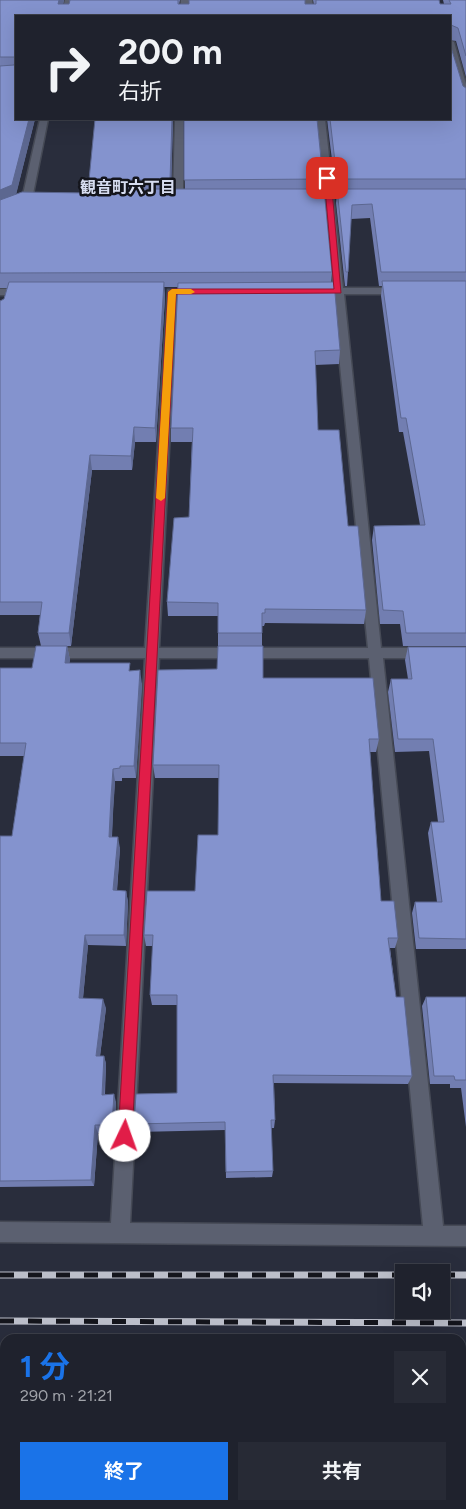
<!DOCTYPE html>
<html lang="ja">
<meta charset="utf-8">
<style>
:root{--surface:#1f222d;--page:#272a35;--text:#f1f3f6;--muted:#a1a4aa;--line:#3c3f49;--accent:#1a73e8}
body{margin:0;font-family:Figtree,"Noto Sans JP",sans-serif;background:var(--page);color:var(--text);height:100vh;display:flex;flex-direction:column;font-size:19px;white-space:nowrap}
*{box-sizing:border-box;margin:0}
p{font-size:16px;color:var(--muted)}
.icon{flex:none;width:28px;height:28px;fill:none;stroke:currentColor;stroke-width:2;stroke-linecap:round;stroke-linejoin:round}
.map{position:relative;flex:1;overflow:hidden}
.drawer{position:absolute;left:0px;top:1334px;width:466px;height:176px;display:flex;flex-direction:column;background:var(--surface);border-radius:15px 15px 0 0;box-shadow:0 5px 20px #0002,0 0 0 1px var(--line)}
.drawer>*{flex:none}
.top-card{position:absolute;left:15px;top:15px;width:436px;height:105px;border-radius:0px;box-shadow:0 5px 20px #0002,0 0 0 1px var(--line);background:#1f222d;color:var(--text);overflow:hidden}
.tools{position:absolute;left:395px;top:1264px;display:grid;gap:10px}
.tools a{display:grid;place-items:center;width:55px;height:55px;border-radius:0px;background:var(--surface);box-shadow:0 5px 20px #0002,0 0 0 1px var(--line);font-size:25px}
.pin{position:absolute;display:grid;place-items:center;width:42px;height:42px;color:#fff;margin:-21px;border-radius:10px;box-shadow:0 2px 8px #0006}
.me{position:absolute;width:55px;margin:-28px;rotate:3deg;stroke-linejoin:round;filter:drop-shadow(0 0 4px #0008)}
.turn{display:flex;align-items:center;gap:18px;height:105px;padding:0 20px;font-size:22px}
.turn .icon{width:65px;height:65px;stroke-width:2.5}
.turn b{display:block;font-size:35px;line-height:42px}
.round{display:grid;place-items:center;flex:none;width:52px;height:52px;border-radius:0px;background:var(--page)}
.headline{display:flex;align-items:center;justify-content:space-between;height:85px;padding:0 20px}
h1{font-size:30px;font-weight:700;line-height:38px;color:var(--accent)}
.action{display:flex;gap:10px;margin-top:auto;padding:10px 20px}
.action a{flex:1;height:58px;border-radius:0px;background:var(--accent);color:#fff;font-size:20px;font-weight:700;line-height:58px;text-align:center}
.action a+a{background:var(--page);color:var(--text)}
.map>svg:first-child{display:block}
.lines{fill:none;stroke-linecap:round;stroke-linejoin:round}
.minor-casing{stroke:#464a56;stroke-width:3}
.minor{fill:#5b6070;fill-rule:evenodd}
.rail-casing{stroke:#bcbfca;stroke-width:7}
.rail{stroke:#14151c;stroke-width:5;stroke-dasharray:14;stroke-linecap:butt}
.wall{fill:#727eb1}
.shaded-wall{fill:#5c6790}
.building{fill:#8493ce;stroke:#5c6790}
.route{fill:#e11d48;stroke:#92132f}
.slow{fill:#f59e0b}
.labels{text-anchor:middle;stroke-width:5;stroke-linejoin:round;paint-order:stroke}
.far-neighbourhood-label{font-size:16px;font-weight:bold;fill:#d7ddf0;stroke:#14151c}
</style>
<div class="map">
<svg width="466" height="1509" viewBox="0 0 466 1509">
<rect width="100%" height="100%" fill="#292d3c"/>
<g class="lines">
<g class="minor-casing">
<g id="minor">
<path d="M65 0H73L69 16H61Z"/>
<path d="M181 0H189L188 16H180Z"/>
<path d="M304 0H312L314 16H306Z"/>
<path d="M450 40 454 42 466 84V102L462 99 450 57Z"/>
<path d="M40 119H48L32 199 27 202 22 199Z"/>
<path d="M175 119H183V199L178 202 173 199Z"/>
<path d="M317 119H325L343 288H402L407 291 402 294H344L381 648H466V658H383L443 1226H466V1246L0 1242V1222L111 1223 145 658H0V648H145L168 290H176L177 292 159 648H368L333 294 326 293 325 291 326 289 333 288ZM159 658H369L423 1226 130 1223Z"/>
<path d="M0 289H25L30 292 25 295H0Z"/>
<rect x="0" y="1355" width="5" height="20"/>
<rect x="461" y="1357" width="5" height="20"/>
</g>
</g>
<use href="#minor" class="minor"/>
<g class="rail-casing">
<g id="rail">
<path d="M0 1275H404"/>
<path d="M441 1275H466"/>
<path d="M0 1321 466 1323"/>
</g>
</g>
<use href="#rail" class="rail"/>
</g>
<g class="wall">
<path d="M0 0H64L63 4H69L70 0H180L179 4H314L313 0H439L440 4H444L443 0H466V77L456 41 450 40V44L463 86 466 88V646H403L400 624H380L372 540 374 526 420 525 403 432H399L381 296 382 286H379L370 218 351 219 348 272 347 286H345L336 203 337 193H336L327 119H450V16H16V119H35L16 194 88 193 90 189 89 180 173 119 171 189H185L184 119H317L323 179 322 189 332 272 331 282 340 350 339 364 315 365 318 430 348 526 366 610 364 624 265 623 264 626H262V646H218V616H168L167 602 189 517 192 442H171V428L178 287H164L165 297 156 442H135L132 470H92L71 646H41L38 633 40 615H0V301L4 299 7 288H0Z"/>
<path d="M67 646 70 660 69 663 131 671 142 684 136 778H122V781H115L113 809 112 837 120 848 117 891H126L128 902 126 946 88 945 83 998 106 1008 100 1056H104L106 1064 105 1094 116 1102 115 1132 98 1133 94 1186 0 1187V836H12L24 756H0V668H32Z"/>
<path d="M408 647H466V949H416L412 913 415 902H437L428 833 431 822H438L429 751 395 752 388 692 391 679H408L405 660Z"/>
<path d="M263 678 379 739 376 752H370L381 901 398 938 395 948H390L396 997 412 1076 408 1084 274 1083 275 1120 274 1128H271L273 1171 272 1177 226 1178 225 1130 137 1132 134 1124 177 1093V1005H152L150 995 153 946H146L144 935 195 891 218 835 219 778H155L153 765Z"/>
<path d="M426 997H466V1127L461 1088H450V1084H430L422 1006Z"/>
</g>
<g class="shaded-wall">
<path d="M59 0H64L60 16 58 4Z"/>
<path d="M29 119H35L15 199 0 206V190Z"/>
<path d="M172 119H173L171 194 170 180Z"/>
<path d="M164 282 165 297 156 442 155 428Z"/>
<path d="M134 427 135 442 132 470 131 456Z"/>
<path d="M90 455 92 470 71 646 69 633Z"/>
<path d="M67 646 70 660 68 676 65 663Z"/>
<path d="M140 670 142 684 136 778 134 766Z"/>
<path d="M113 769 115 781 111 848 109 837Z"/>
<path d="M118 837 120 848 116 901 113 890Z"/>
<path d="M126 891 128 902 126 946 124 935Z"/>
<path d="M85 935 88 945 82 1008 79 998Z"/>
<path d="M103 999 106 1008 99 1064 96 1056Z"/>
<path d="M104 1056 106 1064 104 1102 102 1095Z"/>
<path d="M114 1094 116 1102 115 1132 112 1125Z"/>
<path d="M95 1125 98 1133 94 1186 91 1180Z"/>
</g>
<g class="building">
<path d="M0 0H59L58 4H69L70 0H178V4H189V0H305V4H316V0H439L440 4H451L449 0H466V56L458 28 451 25 450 44 463 86 466 88V179H337L330 119H450V16H16V119H29L12 185 0 190V66L14 65 16 59 14 57H0Z"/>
<path d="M95 119H172L170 180H89Z"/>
<path d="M184 119H317L323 179 184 180Z"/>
<path d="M89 189H324L332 272 0 273V200L22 192 88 193Z"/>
<path d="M337 189H466V272H381L372 204 352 205 348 272H346Z"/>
<path d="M382 281H466V633H406L403 611 383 610 374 526 425 525 406 418H401Z"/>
<path d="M9 282H164L155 428 134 427 131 456 90 455 69 633H38L42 602H0V301L4 299Z"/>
<path d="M334 282 340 350 315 351 318 430H339L348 526H358L366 610 265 609V613H262V633H218V603L167 602 174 518 189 517 193 428H171L178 283Z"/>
<path d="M36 646H67L65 663H130L129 671 140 670 134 766H120V768L113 769 111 797 109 837H118L113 890 126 891 124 935H85L79 998 103 999 96 1056H104L102 1095 114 1094 112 1125H95L91 1180 0 1181V836H12L26 743H0V668H32Z"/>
<path d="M218 646H263V678H373L379 739H369L381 901H394L398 938H388L396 997H404L412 1076 273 1075 275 1120H271L273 1171 226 1172 225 1122 134 1124 136 1094 177 1093V995H150L153 935H144L147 891H195L198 835H218L219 765H153L158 670 217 669Z"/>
<path d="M408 647H466V939L419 938 415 902H442L431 822H444L433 739H398L391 679H412Z"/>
<path d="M426 997H466V1080H455L454 1076H434Z"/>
<rect x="72" y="1505" width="110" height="4"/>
<rect x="253" y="1505" width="182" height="4"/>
</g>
<path class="route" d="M324 177 331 178 341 293 176 294 132 1136 130 1141 125 1143 120 1141 118 1136 168 292 172 289H334Z"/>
<path class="slow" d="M172 289H191L195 292 191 294H176L165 498 161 501 156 498 168 292Z"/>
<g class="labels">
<g class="far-neighbourhood-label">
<text x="128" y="193">観音町六丁目</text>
</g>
</g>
</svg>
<div class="tools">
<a><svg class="icon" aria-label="sound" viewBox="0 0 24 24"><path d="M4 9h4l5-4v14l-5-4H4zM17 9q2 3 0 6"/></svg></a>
</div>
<div class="pin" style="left:327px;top:178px;background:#d93025"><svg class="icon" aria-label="arrive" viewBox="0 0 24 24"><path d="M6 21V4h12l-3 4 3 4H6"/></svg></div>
<svg class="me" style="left:125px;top:1136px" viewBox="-20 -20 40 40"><circle r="19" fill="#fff"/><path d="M0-13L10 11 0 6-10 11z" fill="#e11d48"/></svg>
<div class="top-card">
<div class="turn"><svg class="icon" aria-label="right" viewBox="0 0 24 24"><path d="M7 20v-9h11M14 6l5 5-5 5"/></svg><div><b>200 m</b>右折</div></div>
</div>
<section class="drawer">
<div class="headline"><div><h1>1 分</h1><p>290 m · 21:21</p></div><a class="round"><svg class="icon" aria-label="close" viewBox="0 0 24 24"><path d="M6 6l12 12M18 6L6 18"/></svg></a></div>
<div class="action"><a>終了</a><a>共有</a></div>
</section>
</div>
